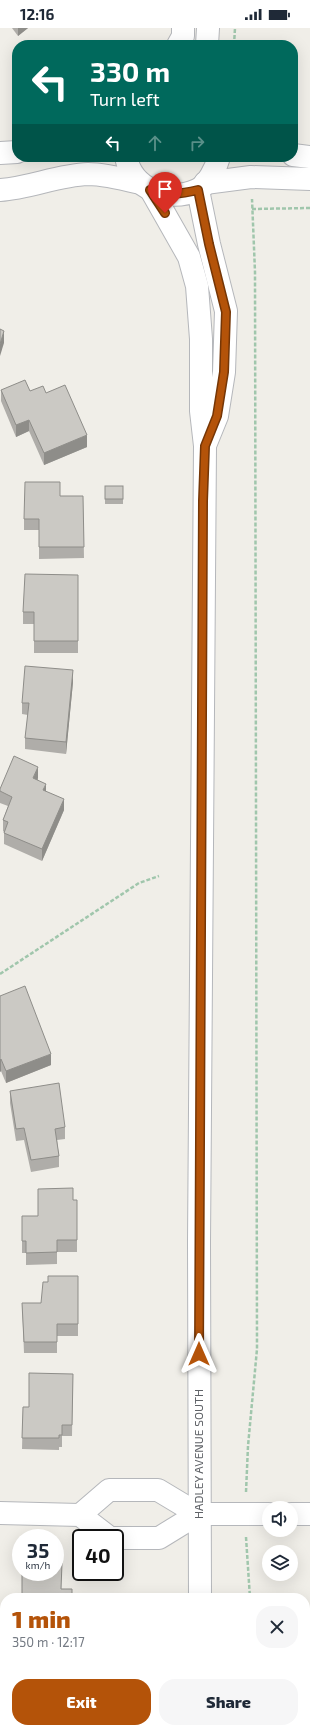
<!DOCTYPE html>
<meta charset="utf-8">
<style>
:root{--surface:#fff;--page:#f6f6f7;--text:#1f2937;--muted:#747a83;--accent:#b45309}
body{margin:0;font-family:"Exo 2",sans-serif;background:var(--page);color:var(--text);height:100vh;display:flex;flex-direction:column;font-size:15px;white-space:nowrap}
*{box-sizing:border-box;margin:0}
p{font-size:13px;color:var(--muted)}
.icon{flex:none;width:22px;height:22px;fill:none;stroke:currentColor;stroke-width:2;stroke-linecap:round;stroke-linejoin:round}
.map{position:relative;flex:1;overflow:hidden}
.drawer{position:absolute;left:0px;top:1565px;width:310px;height:140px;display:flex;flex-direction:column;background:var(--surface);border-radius:16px 16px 0 0;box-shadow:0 4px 16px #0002}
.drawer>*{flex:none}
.guide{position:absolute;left:12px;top:12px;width:286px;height:122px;border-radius:16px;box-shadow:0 4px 16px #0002;background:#00695c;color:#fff;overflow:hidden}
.buttons{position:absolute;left:262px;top:1473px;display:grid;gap:8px}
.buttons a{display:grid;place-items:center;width:36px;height:36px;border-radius:50%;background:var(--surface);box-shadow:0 4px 16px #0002;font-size:20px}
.speed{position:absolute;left:12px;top:1501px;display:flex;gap:8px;font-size:20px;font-weight:700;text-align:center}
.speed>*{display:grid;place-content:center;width:52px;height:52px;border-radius:50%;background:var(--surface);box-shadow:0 4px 16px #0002;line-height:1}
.speed small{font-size:10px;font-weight:400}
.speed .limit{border:2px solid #111;border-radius:6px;background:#fff;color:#111}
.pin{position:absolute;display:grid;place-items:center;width:34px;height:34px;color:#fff;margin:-41px -17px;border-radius:50% 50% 50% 0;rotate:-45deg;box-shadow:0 0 4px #0007}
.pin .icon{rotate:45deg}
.me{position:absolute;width:44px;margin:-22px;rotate:0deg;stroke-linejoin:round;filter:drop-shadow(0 0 3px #0008)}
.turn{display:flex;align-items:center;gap:14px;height:84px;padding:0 12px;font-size:18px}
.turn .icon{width:52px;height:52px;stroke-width:2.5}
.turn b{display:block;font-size:28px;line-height:34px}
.lanes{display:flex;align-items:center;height:38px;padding:0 12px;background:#0003;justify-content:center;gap:20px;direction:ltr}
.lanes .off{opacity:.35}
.round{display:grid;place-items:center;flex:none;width:42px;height:42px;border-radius:16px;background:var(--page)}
.head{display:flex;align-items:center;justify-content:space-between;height:68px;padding:0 12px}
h1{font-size:24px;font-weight:800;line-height:30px;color:var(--accent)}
.action{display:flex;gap:8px;margin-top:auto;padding:8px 12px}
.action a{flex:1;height:46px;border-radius:16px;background:var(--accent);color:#fff;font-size:16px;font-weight:800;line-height:46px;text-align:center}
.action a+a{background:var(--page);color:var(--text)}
.status{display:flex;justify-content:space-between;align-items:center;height:28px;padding:0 20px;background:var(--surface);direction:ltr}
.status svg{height:11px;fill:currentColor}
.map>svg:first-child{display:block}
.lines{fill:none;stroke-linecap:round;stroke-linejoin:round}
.minor-casing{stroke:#b5b7bb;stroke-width:24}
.path{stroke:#a0c6ac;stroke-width:2.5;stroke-dasharray:4 2;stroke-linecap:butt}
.minor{stroke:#fff;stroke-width:22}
.wall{fill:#afada9}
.shaded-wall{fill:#8e8d89}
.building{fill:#cbc9c4;stroke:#8e8d89}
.route-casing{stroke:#753606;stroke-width:10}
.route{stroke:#b45309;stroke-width:7}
.labels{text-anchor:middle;stroke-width:4;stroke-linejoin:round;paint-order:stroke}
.street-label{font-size:12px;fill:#5f6267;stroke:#fff}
</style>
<div class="status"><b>12:16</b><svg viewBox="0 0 49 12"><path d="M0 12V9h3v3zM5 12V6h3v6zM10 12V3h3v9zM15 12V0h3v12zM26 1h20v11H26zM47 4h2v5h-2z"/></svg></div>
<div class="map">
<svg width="310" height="1705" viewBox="0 0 310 1705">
<rect width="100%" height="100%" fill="#f0eee8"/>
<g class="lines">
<g class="minor-casing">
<g id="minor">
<path d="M178 17 183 8V0"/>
<path d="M207 17 208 0"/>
<path d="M0 125 17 124"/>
<path d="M293 127 310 129"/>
<path d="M126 129C132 161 168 175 197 162 208 157 216 140 219 129"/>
<path d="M205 155 251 149 310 151"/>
<path d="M0 162C30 160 58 147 88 146 105 146 124 151 140 155"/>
<path d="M151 162 189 229 197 258 201 311V383L205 418 199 1215 200 1570"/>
<path d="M198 162 209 216 226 283 224 344 217 388 206 415"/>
<path d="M0 1485 80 1487 110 1510"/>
<path d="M291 1486H310"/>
<path d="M80 1487 109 1462H158L198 1486H269"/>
<path d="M115 1510H159L198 1486"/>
<path d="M201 1700 202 1705"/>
</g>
</g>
<g class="path">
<path d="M234 17 235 0"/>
<path d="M252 181 310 180"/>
<path d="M0 946 139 855 159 848"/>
<path d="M246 1464 248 1418 257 1321 255 244 252 171"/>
<path d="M246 1509 250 1570"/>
<path d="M252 1705V1700"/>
</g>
<use href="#minor" class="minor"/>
</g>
<g class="wall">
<path d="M12 0H28L18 8Z"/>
<path d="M1 362 46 365 87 419 44 437 29 403 16 409 1 373Z"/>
<rect x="105" y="458" width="18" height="18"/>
<path d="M60 468H83L84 530 39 531V502H24V491Z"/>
<path d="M78 547V625H34V596H23V584Z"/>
<path d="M73 654 66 726 25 721V710L28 687 22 686V675Z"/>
<path d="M38 750V752L46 763 64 782 42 833 4 816V804L3 803V792L8 778 0 775V761Z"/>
<path d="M0 968 51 1037 6 1055 1 1043 0 1044Z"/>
<path d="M10 1063 65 1099V1111L57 1112 59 1128V1139L31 1144 24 1112 16 1113 10 1075Z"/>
<path d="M73 1172H77V1224H57V1236L26 1237V1225H22V1188H38Z"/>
<path d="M78 1248V1308H57V1325H24L22 1275H41L48 1254Z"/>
<path d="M73 1346 72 1408H62V1419H59V1422L22 1421 23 1379H29Z"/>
</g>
<g class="shaded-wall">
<path d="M18 0H28L18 8Z"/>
<path d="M4 303V315L0 328V316Z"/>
<path d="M29 392V403L16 409V397Z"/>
<path d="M87 407V419L44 437V425Z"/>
<path d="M73 642V654L66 726V714Z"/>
<path d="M38 739V750L33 762V750Z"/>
<path d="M46 756V768L43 762Z"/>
<path d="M64 771V782L42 833V821Z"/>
<path d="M51 1026V1037L6 1055V1043Z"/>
<path d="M1 1031V1043L0 1044V1032Z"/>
</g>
<g class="building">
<path d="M0 301 4 303 0 316Z"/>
<path d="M25 352 30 363 43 358 46 365 65 357 87 407 44 425 29 392 16 397 1 362Z"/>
<path d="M25 454H60V468H83L84 519H39V491H24Z"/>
<rect x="105" y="458" width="18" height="13"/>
<path d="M25 546 78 547V613H34V584H23Z"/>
<path d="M25 638 73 642 66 714 25 710 29 675H22Z"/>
<path d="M14 728 38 739 33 750 46 756 43 762 64 771 42 821 4 805 8 794 3 792 12 769 0 763V761Z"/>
<path d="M25 958 51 1026 6 1043 1 1031 0 1032V968Z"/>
<path d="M59 1055 65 1099 55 1101 59 1128 31 1132 24 1100 16 1101 10 1063Z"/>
<path d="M73 1160V1172H77V1212H57V1224L26 1225V1213H22V1188H38V1161Z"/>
<path d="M48 1248H78V1296H57V1314H24L22 1275H41L43 1254H48Z"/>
<path d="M29 1345 73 1346 72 1397H62V1407H59V1410H22L23 1379H29Z"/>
<path d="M55 1535H62L61 1561H72V1570H25V1568H22V1544H55Z"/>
<path d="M30 1700H70V1705H29Z"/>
</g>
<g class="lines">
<g class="route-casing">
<path id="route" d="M165 185 150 162C168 168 181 166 198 162L209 216 226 284 224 344 217 388 205 418 203 473 199 1326"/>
</g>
<use href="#route" class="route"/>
</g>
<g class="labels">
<g class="street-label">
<text transform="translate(199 1426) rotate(-90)" y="4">HADLEY AVENUE SOUTH</text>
</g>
</g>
</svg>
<div class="buttons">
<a><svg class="icon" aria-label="sound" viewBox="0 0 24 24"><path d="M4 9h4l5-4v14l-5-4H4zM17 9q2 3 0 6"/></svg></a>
<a><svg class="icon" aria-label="layers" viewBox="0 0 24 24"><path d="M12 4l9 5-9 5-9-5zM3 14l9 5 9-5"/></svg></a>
</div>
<div class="speed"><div>35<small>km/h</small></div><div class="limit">40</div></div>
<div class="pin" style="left:165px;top:185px;background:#d93025"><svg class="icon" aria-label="arrive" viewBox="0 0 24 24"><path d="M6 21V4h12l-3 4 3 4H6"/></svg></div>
<svg class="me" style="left:199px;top:1326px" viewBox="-20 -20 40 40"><path d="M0-17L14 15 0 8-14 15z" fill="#b45309" stroke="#fff" stroke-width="4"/></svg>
<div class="guide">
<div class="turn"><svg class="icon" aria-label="left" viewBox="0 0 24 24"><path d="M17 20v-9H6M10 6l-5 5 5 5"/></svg><div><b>330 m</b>Turn left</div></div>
<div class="lanes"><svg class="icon" aria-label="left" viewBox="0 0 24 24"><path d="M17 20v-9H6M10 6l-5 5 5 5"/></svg><svg class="icon off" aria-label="ahead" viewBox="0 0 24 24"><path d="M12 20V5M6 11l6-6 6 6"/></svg><svg class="icon off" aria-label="right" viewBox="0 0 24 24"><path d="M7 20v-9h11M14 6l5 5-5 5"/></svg></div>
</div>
<section class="drawer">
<div class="head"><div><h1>1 min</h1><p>350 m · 12:17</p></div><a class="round"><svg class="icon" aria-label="close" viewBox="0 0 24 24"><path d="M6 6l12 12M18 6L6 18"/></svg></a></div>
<div class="action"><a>Exit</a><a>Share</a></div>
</section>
</div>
